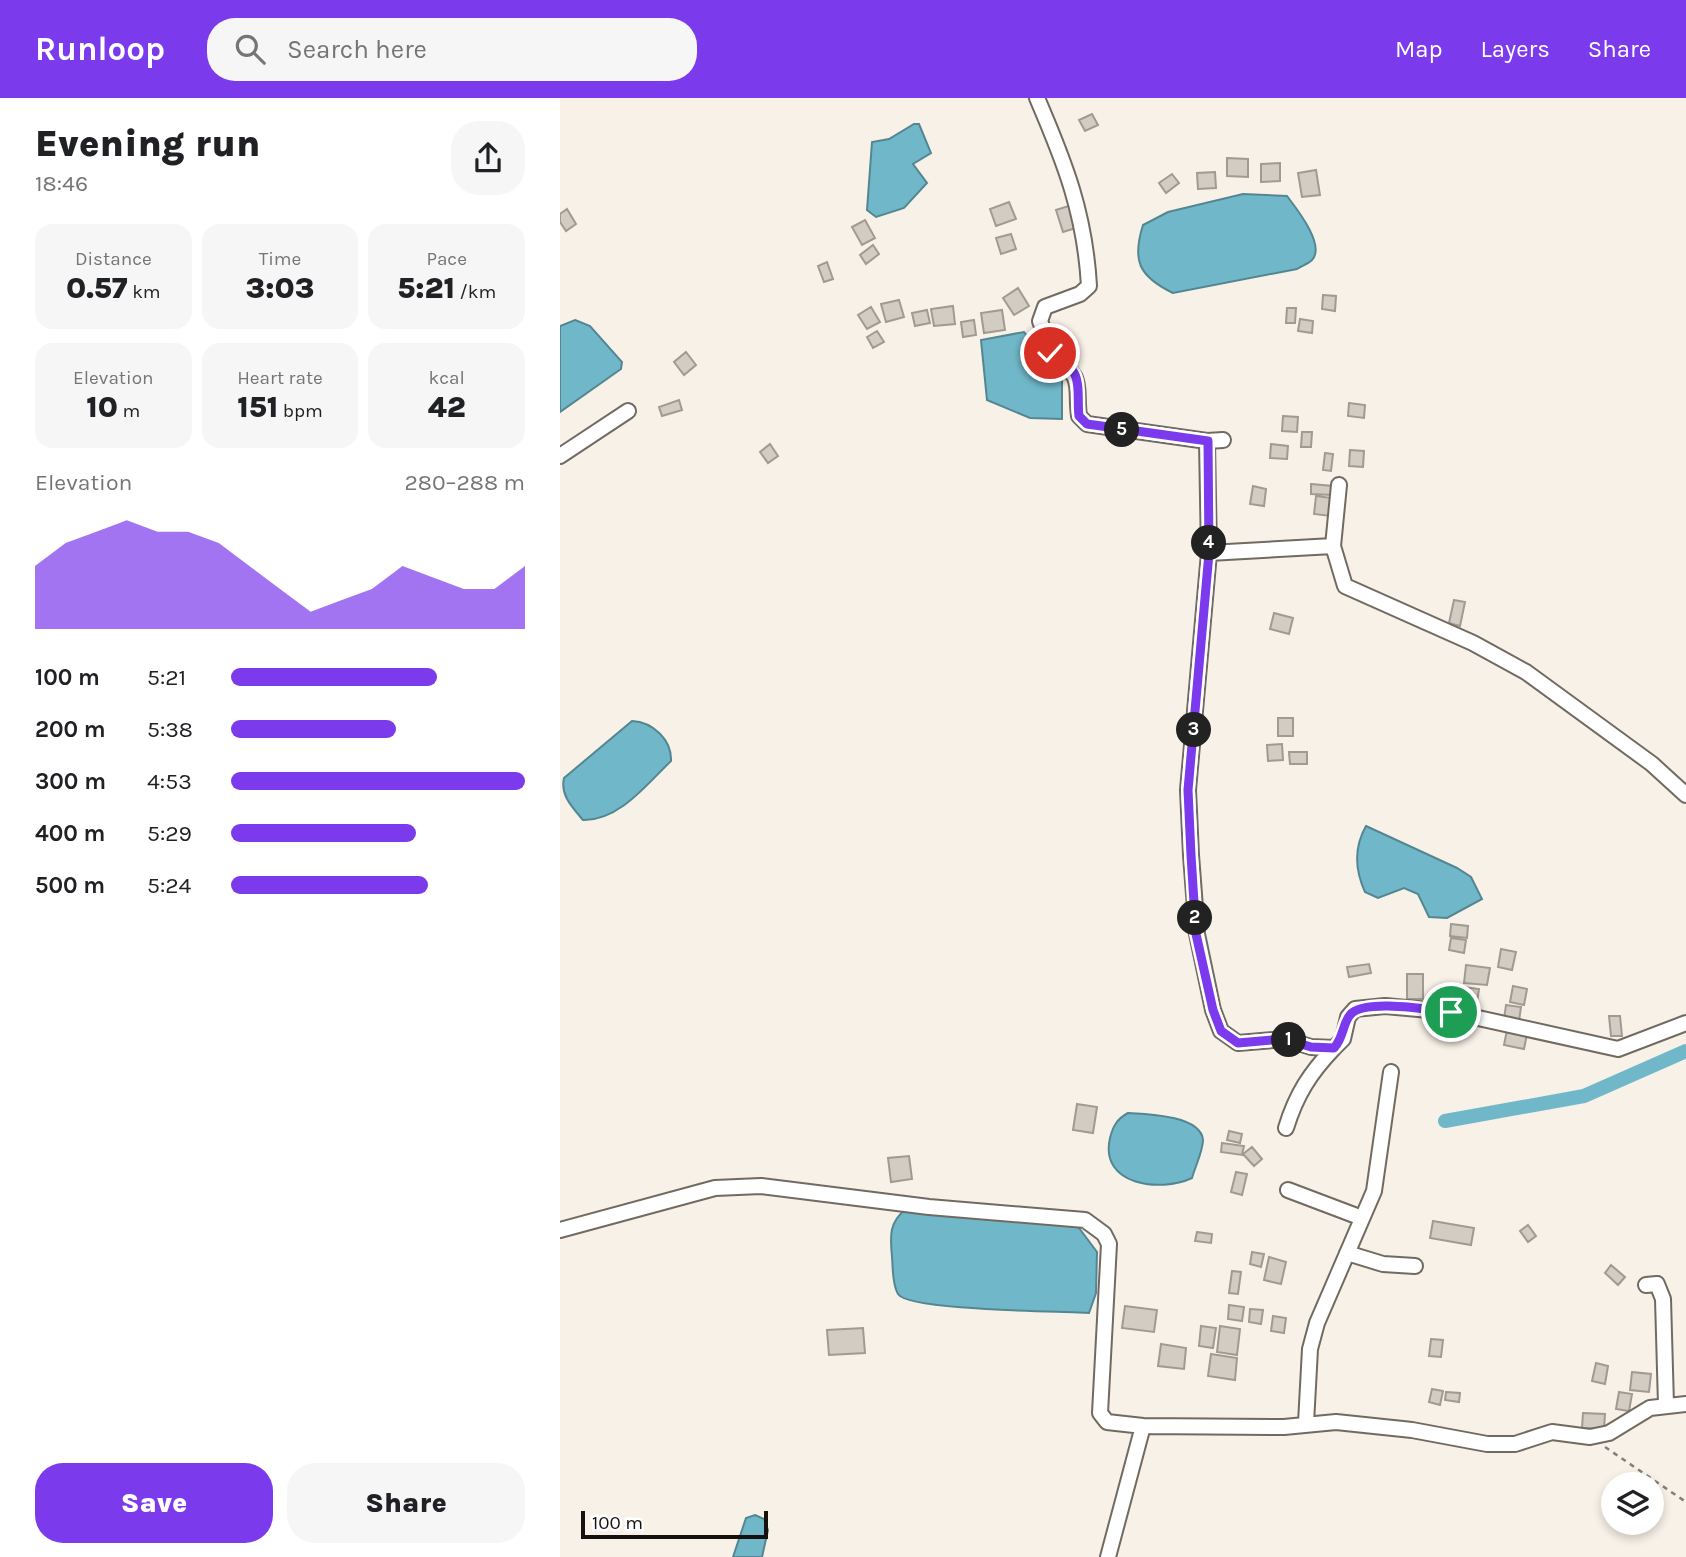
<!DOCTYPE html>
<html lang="en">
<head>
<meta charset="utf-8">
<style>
	body { margin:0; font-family:Karla,sans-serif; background:#f6f6f6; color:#202124; height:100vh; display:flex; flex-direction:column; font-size:26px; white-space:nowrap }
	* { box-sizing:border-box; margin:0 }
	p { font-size:23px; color:#757577 }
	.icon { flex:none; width:38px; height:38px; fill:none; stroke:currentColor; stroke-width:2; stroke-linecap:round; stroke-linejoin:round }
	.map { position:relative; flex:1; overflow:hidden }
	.details { display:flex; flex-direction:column; background:#fff; width:560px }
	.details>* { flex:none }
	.buttons { position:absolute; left:1041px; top:1374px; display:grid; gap:14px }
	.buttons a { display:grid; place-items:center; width:63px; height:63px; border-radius:50%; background:#fff; box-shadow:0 4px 10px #0003; font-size:35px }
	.scale { position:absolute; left:21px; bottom:18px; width:187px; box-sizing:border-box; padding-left:7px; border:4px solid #14110e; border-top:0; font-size:19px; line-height:24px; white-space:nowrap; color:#14110e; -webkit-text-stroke:5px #fff; paint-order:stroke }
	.pin { position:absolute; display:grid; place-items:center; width:60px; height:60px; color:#fff; margin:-30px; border:4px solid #fff; border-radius:50%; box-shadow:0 2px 7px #0007 }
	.km { position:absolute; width:35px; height:35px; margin:-18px; border-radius:50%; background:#222; color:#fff; font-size:19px; line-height:35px; text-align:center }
	.round { display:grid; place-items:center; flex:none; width:74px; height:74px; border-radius:28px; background:#f6f6f6 }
	.overview { display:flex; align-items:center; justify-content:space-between; height:119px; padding:0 35px }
	h1 { font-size:38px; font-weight:800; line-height:52px }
	.metrics { display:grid; grid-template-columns:repeat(3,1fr); gap:10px; height:119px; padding:7px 35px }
	.metrics div { display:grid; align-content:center; border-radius:18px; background:#f6f6f6; text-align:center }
	.metrics b { font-size:30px; font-weight:800 }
	.metrics small { font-size:19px; font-weight:400 }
	.metrics p { font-size:19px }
	.chart { height:196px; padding:14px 35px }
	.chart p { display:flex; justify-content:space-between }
	.chart svg { width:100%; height:126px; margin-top:7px; fill:#7c3aed; opacity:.7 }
	.button { display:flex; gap:14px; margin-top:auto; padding:14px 35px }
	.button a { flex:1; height:80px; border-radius:28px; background:#7c3aed; color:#fff; font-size:28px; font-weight:800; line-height:80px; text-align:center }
	.button a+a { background:#f6f6f6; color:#202124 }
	ul { padding:0 35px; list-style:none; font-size:23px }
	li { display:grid; grid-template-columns:112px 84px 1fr; align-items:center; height:52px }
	li i { height:18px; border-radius:9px; background:#7c3aed }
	header { display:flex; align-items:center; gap:42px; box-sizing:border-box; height:98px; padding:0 35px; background:#7c3aed; color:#fff }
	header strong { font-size:33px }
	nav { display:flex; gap:38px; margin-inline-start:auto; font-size:24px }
	.search { width:490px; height:63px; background:#f6f6f6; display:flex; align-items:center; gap:18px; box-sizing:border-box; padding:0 24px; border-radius:28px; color:#757577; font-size:26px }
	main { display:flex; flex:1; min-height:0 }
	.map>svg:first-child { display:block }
	.water { fill:#70b8c9; stroke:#548691; stroke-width:2 }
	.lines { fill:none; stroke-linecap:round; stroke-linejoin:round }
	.canal { stroke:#70b8c9; stroke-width:14 }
	.building { fill:#d3ccc3; stroke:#a19a91; stroke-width:2 }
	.street-casing { stroke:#706a62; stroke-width:18 }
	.path { stroke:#827e78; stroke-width:2.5; stroke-dasharray:5 5; stroke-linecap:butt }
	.street { stroke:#fff; stroke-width:14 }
	.route-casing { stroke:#fff; stroke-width:14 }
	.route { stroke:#7c3aed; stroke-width:9 }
</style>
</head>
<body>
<header>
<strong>Runloop</strong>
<div class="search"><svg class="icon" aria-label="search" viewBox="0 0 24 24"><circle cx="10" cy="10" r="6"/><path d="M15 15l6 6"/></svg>Search here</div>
<nav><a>Map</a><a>Layers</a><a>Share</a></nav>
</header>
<main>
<section class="details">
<div class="overview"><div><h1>Evening run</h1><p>18:46</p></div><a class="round"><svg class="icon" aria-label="share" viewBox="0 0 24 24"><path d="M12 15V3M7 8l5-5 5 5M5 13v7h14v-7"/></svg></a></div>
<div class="metrics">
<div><p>Distance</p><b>0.57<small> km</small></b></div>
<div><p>Time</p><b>3:03</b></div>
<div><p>Pace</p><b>5:21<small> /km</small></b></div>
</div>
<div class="metrics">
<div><p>Elevation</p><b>10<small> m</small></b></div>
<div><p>Heart rate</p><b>151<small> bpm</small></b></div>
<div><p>kcal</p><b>42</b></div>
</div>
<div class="chart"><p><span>Elevation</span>280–288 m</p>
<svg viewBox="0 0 160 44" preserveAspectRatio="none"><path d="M0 44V22L10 14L20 10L30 6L40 10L50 10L60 14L70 22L80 30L90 38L100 34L110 30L120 22L130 26L140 30L150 30L160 22V44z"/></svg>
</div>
<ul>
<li><b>100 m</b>5:21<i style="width:70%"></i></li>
<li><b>200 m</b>5:38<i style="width:56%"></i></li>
<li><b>300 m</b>4:53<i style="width:100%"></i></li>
<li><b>400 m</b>5:29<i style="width:63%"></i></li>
<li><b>500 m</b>5:24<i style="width:67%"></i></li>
</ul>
<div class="button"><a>Save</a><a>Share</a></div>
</section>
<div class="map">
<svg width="1126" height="1459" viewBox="0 0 1126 1459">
	<rect width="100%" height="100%" fill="#f8f1e8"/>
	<path class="water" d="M354 26H359L371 55 353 66 367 85 344 110 316 119 307 112 312 44 329 41Z
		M683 96 727 98C736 110 766 147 752 162 748 166 741 168 737 171L613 195C578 178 572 162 583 127L608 114Z
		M15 222 30 228 62 264 61 271 0 314V228Z
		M464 234 471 243 481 274 496 273 502 278V321L470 320 427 302 421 242Z
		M72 623C93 624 112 642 111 663 87 686 59 723 23 722 12 709 0 697 4 680Z
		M806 728 897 770 911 779 922 801 887 820 869 819 858 796 844 790 818 800 805 794C795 772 794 749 806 728Z
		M568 1015C585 1016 641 1017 643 1042 643 1053 635 1069 632 1080 600 1095 539 1087 550 1040 553 1028 557 1021 568 1015Z
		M346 1111 516 1126 537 1154 536 1195 529 1215C502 1213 349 1213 338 1196 332 1186 333 1169 332 1159 330 1138 329 1124 346 1111Z
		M195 1417 204 1421 208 1432 202 1459H173L186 1420Z"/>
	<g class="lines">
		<path class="canal" d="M885 1023 1024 998 1126 953"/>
	</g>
	<path class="building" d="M532 16 538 27 525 33 519 22Z
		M667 60 688 61V79L667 78Z
		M720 65V83L701 84V66Z
		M756 72 760 97 742 99 738 75Z
		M655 74 656 90 638 91 637 75Z
		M612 76 619 85 606 95 599 85Z
		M449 104 456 121 436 128 430 111Z
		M512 107 519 129 503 134 496 112Z
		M7 111 16 126 6 133 0 124V116Z
		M305 122 315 140 302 147 292 129Z
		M451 136 456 151 441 156 436 140Z
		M313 147 319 156 306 166 300 157Z
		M267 164 273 181 264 184 258 168Z
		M458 190 469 208 454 217 443 200Z
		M763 197 776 198 775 213 762 211Z
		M339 202 344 219 326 224 321 206Z
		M393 208 395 226 374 228 371 211Z
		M311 209 320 224 307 231 298 217Z
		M727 210H736L735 225H726Z
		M367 212 370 225 355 228 352 215Z
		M442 212 445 232 424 235 421 215Z
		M740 221 753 223 752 235 738 233Z
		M414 222 416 237 403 239 401 224Z
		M317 233 324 244 313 250 307 239Z
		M126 254 136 267 124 277 114 264Z
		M119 302 122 312 102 318 99 309Z
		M789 305 805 307 804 320 788 318Z
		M723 318 738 319 737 334 722 333Z
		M742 334H752L751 349H741Z
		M210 346 218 358 208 365 200 354Z
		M711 346 728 348 727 361 710 360Z
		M790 352 804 353 803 369 789 368Z
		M765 355 773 356 771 373 763 372Z
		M751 386 773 388 772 397 751 396Z
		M693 388 706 391 704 408 690 406Z
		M756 398 772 400 770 418 754 416Z
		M894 502 905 504 900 528 889 525Z
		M714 515 733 520 729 536 710 531Z
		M718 620H733V638H718Z
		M722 646 723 662 708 663 707 647Z
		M729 654H747V666H730Z
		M891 826 908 828 907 840 890 838Z
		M891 840 906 842 904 855 889 852Z
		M941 851 956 854 952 872 938 869Z
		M809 866 811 875 789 879 787 869Z
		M906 867 930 870 927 887 904 885Z
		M847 876H863V901H847Z
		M953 888 967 891 964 907 950 904Z
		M904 889 919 891 916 911 901 908Z
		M946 907 961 909 959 923 944 921Z
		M1049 918H1060L1062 938H1051Z
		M947 932 967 936 964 951 944 947Z
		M517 1006 537 1009 533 1035 513 1032Z
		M669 1033 682 1036 680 1045 667 1042Z
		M662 1045 684 1048 682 1057 661 1054Z
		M692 1049 702 1061 694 1068 683 1056Z
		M349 1058 352 1081 331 1084 328 1060Z
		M676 1074 687 1076 682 1097 671 1094Z
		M873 1123 914 1130 911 1147 870 1140Z
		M968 1127 976 1138 968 1144 960 1133Z
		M637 1134 652 1136 651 1145 635 1143Z
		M692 1154 704 1156 701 1169 690 1166Z
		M709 1159 726 1164 721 1186 704 1182Z
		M1051 1167 1065 1179 1058 1187 1045 1175Z
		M672 1173 681 1174 678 1196 669 1195Z
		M669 1207 684 1209 682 1223 668 1221Z
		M565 1208 597 1212 594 1234 562 1230Z
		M690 1211 703 1212 701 1226 689 1224Z
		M713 1218 726 1220 724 1235 711 1233Z
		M641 1228 656 1230 653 1250 639 1248Z
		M660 1228 680 1231 677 1257 657 1254Z
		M303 1230 305 1255 269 1257 267 1232Z
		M871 1241 883 1242 881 1259 869 1258Z
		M601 1246 626 1250 624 1271 598 1268Z
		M651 1256 677 1260 675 1282 648 1278Z
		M1036 1265 1048 1268 1045 1286 1032 1283Z
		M1072 1274 1091 1276 1089 1294 1070 1292Z
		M872 1291 883 1293 880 1307 869 1304Z
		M886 1294 900 1295 899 1304 885 1302Z
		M1059 1294 1072 1296 1069 1313 1056 1311Z
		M1023 1315 1045 1316 1044 1331 1022 1330Z"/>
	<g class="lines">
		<defs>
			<path id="street" d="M477 0C505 65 525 116 529 188L520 196 485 209 480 223 495 263C525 277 515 290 519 318L527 326 647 343
				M663 342 647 343 649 455 773 448
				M0 358 68 313
				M779 387 773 448 785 488 913 545 966 574 1092 666 1126 697
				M649 455 628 692 631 757 637 836 653 912 661 933 678 945 725 941 751 949 774 950 783 941 788 919 795 911 825 908 891 914 1058 951 1126 925
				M726 1030C736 997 750 975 774 950
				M728 1092 802 1120
				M0 1132 155 1090 201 1088 369 1109 525 1122 544 1136 549 1146 540 1315 547 1324 583 1328
				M787 1155 823 1166 855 1168
				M1086 1187 1097 1186 1103 1201 1106 1307
				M746 1325 750 1251 757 1225 814 1093 831 974
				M548 1459 583 1328 724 1329 776 1324 852 1332 927 1346H955L992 1334 1030 1339 1049 1335 1090 1310 1126 1306"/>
		</defs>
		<use href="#street" class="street-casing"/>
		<path class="path" d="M1045 1349 1126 1404"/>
		<use href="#street" class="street"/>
	</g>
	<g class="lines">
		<defs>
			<path id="route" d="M490 255C496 265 505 264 512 272 521 282 517 305 519 318L527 326 648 343 649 455 628 692 631 757 636 836 653 912 661 933 678 945 725 941 751 949 774 950C784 939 782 927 790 917 803 900 871 912 891 914"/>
		</defs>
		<use href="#route" class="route-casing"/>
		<use href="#route" class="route"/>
	</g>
</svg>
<div class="buttons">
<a><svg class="icon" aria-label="layers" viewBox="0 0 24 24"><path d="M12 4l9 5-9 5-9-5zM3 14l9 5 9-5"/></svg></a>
</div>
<div class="scale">100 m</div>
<div class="pin" style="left:891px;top:914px;background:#1e9e55"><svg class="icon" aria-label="arrive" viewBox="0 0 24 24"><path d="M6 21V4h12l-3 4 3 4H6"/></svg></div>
<div class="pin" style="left:490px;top:255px;background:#d93025"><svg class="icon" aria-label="check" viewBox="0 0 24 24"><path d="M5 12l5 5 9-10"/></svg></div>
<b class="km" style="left:729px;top:942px">1</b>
<b class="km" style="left:635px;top:820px">2</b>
<b class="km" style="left:634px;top:632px">3</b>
<b class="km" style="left:649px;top:445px">4</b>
<b class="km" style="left:562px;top:332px">5</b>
</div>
</main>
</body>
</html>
